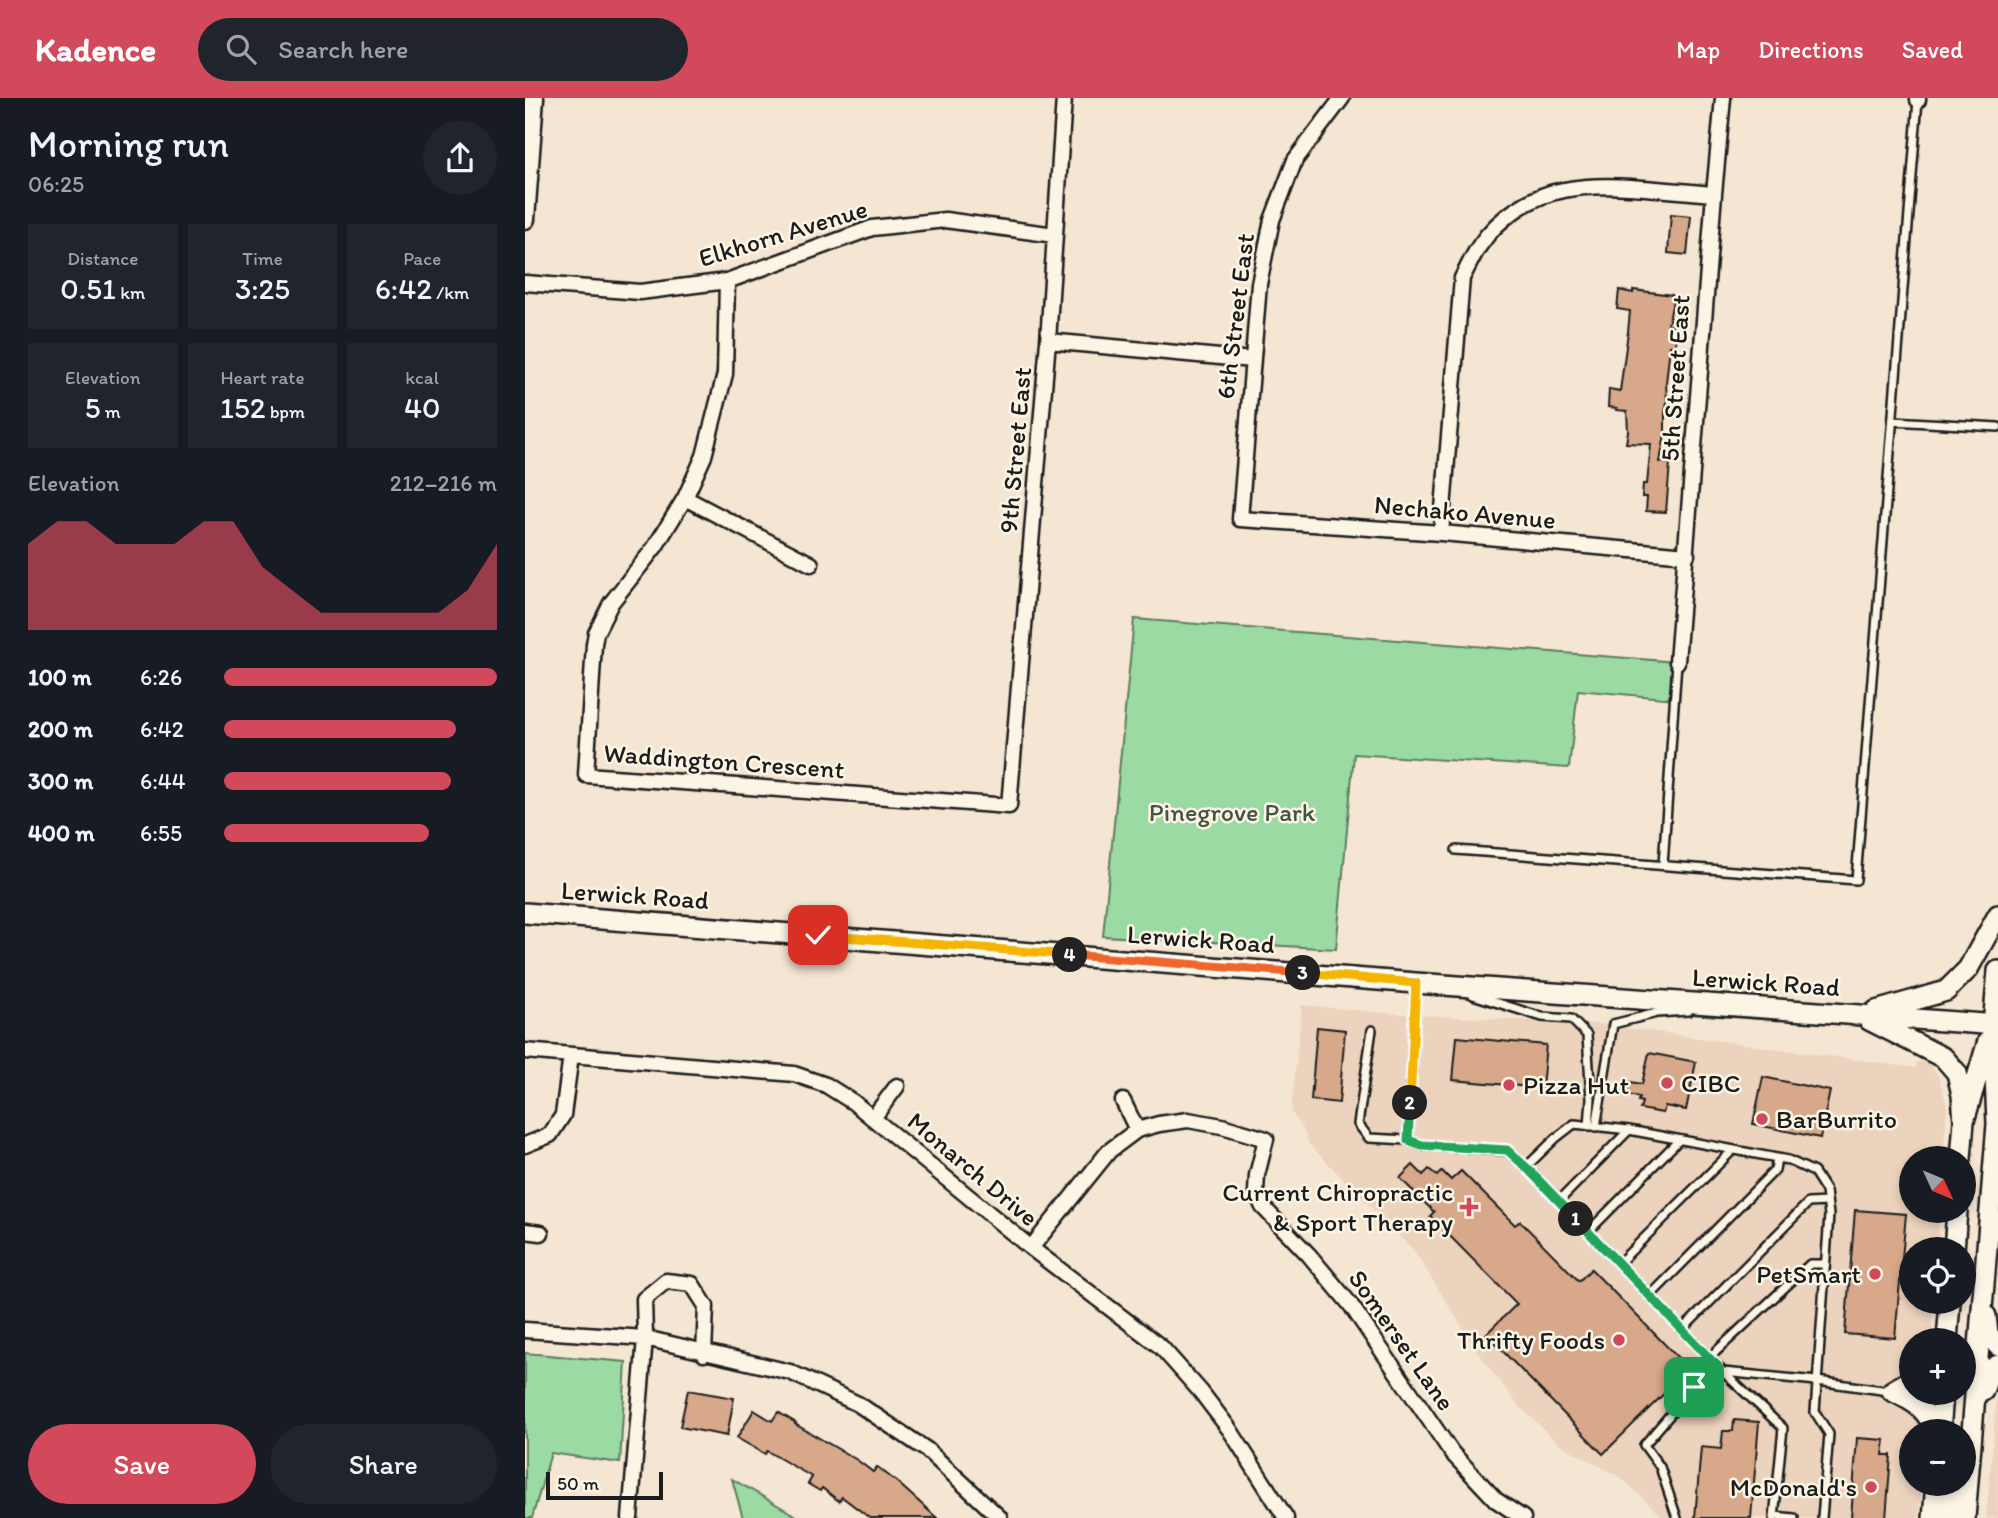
<!DOCTYPE html>
<html lang="en">
<head>
<meta charset="utf-8">
<style>
	body { margin:0; font-family:Itim,sans-serif; background:#20242c; color:#f1f3f6; height:100vh; display:flex; flex-direction:column; font-size:26px; white-space:nowrap }
	* { box-sizing:border-box; margin:0 }
	p { font-size:23px; color:#9ea1a6 }
	.icon { flex:none; width:38px; height:38px; fill:none; stroke:currentColor; stroke-width:2; stroke-linecap:round; stroke-linejoin:round }
	.map { position:relative; flex:1; overflow:hidden }
	.panel { display:flex; flex-direction:column; background:#171b24; width:525px }
	.panel>* { flex:none }
	.needle { width:46px; rotate:134deg }
	.buttons { position:absolute; left:1374px; top:1048px; display:grid; gap:14px }
	.buttons a { display:grid; place-items:center; width:77px; height:77px; border-radius:50%; background:#171b24; box-shadow:0 4px 10px #0003; font-size:35px }
	.scale { position:absolute; left:21px; bottom:18px; width:117px; box-sizing:border-box; padding-left:7px; border:4px solid #1c1c1c; border-top:0; font-size:19px; line-height:24px; white-space:nowrap; color:#1c1c1c; -webkit-text-stroke:5px #fcf5e5; paint-order:stroke }
	.pin { position:absolute; display:grid; place-items:center; width:60px; height:60px; color:#fff; margin:-30px; border-radius:14px; box-shadow:0 4px 10px #0006 }
	.km { position:absolute; width:35px; height:35px; margin:-18px; border-radius:50%; background:#222; color:#fff; font-size:19px; line-height:35px; text-align:center }
	.round { display:grid; place-items:center; flex:none; width:74px; height:74px; border-radius:37px; background:#20242c }
	.summary { display:flex; align-items:center; justify-content:space-between; height:119px; padding:0 28px }
	h1 { font-size:38px; font-weight:600; line-height:52px }
	.stats { display:grid; grid-template-columns:repeat(3,1fr); gap:10px; height:119px; padding:7px 28px }
	.stats div { display:grid; align-content:center; border-radius:0px; background:#20242c; text-align:center }
	.stats b { font-size:30px; font-weight:600 }
	.stats small { font-size:19px; font-weight:400 }
	.stats p { font-size:19px }
	.chart { height:196px; padding:14px 28px }
	.chart p { display:flex; justify-content:space-between }
	.chart svg { width:100%; height:126px; margin-top:7px; fill:#d1495b; opacity:.7 }
	.cta { display:flex; gap:14px; margin-top:auto; padding:14px 28px }
	.cta a { flex:1; height:80px; border-radius:42px; background:#d1495b; color:#fff; font-size:28px; font-weight:600; line-height:80px; text-align:center }
	.cta a+a { background:#20242c; color:#f1f3f6 }
	ul { padding:0 28px; list-style:none; font-size:23px }
	li { display:grid; grid-template-columns:112px 84px 1fr; align-items:center; height:52px }
	li i { height:18px; border-radius:9px; background:#d1495b }
	header { display:flex; align-items:center; gap:42px; box-sizing:border-box; height:98px; padding:0 35px; background:#d1495b; color:#fff }
	header strong { font-size:33px }
	nav { display:flex; gap:38px; margin-inline-start:auto; font-size:24px }
	.search { width:490px; height:63px; background:#20242c; display:flex; align-items:center; gap:18px; box-sizing:border-box; padding:0 24px; border-radius:38px; color:#9ea1a6; font-size:26px }
	main { display:flex; flex:1; min-height:0 }
	.map>svg:first-child { display:block }
	.built { fill:#ecd3bd }
	.green { fill:#9bdaa3; stroke:#5c7b60; stroke-width:2 }
	.building { fill:#d8a88a; stroke:#1c1c1c; stroke-width:2 }
	.lines { fill:none; stroke-linecap:round; stroke-linejoin:round }
	.service-casing { stroke:#1c1c1c; stroke-width:12 }
	.minor-casing { stroke:#1c1c1c; stroke-width:19 }
	.tertiary-casing { stroke:#1c1c1c; stroke-width:23 }
	.secondary-casing { stroke:#1c1c1c; stroke-width:24 }
	.service { stroke:#fcf5e5; stroke-width:7 }
	.minor { stroke:#fcf5e5; stroke-width:14 }
	.tertiary { stroke:#fcf5e5; stroke-width:18 }
	.secondary { stroke:#fcf5e5; stroke-width:19 }
	.split-1-casing { stroke:#fff; stroke-width:14 }
	.split-2-casing { stroke:#fff; stroke-width:14 }
	.split-3-casing { stroke:#fff; stroke-width:14 }
	.split-4-casing { stroke:#fff; stroke-width:14 }
	.split-5-casing { stroke:#fff; stroke-width:14 }
	.split-1 { stroke:#22a559; stroke-width:9 }
	.split-2 { stroke:#22a559; stroke-width:9 }
	.split-3 { stroke:#f5b400; stroke-width:9 }
	.split-4 { stroke:#f0652b; stroke-width:9 }
	.split-5 { stroke:#f5b400; stroke-width:9 }
	.poi-dot { fill:#d1495b; stroke:#fcf5e5; stroke-width:2.5 }
	.labels { text-anchor:middle; dominant-baseline:central; stroke-width:5; stroke-linejoin:round; paint-order:stroke }
	.street-label { font-size:26px; fill:#1c1c1c; stroke:#fcf5e5 }
	.park-label { font-size:26px; fill:#425544; stroke:#fcf5e5 }
	.poi-label { font-size:26px; fill:#1c1c1c; stroke:#fcf5e5; text-anchor:end }
</style>
</head>
<body>
<header>
<strong>Kadence</strong>
<div class="search"><svg class="icon" aria-label="search" viewBox="0 0 24 24"><circle cx="10" cy="10" r="6"/><path d="M15 15l6 6"/></svg>Search here</div>
<nav><a>Map</a><a>Directions</a><a>Saved</a></nav>
</header>
<main>
<section class="panel">
<div class="summary"><div><h1>Morning run</h1><p>06:25</p></div><a class="round"><svg class="icon" aria-label="share" viewBox="0 0 24 24"><path d="M12 15V3M7 8l5-5 5 5M5 13v7h14v-7"/></svg></a></div>
<div class="stats">
<div><p>Distance</p><b>0.51<small> km</small></b></div>
<div><p>Time</p><b>3:25</b></div>
<div><p>Pace</p><b>6:42<small> /km</small></b></div>
</div>
<div class="stats">
<div><p>Elevation</p><b>5<small> m</small></b></div>
<div><p>Heart rate</p><b>152<small> bpm</small></b></div>
<div><p>kcal</p><b>40</b></div>
</div>
<div class="chart"><p><span>Elevation</span>212–216 m</p>
<svg viewBox="0 0 160 44" preserveAspectRatio="none"><path d="M0 44V14L10 6L20 6L30 14L40 14L50 14L60 6L70 6L80 22L90 30L100 38L110 38L120 38L130 38L140 38L150 30L160 14V44z"/></svg>
</div>
<ul>
<li><b>100 m</b>6:26<i style="width:100%"></i></li>
<li><b>200 m</b>6:42<i style="width:85%"></i></li>
<li><b>300 m</b>6:44<i style="width:83%"></i></li>
<li><b>400 m</b>6:55<i style="width:75%"></i></li>
</ul>
<div class="cta"><a>Save</a><a>Share</a></div>
</section>
<div class="map">
<svg width="1473" height="1420" viewBox="0 0 1473 1420">
	<rect width="100%" height="100%" fill="#f5e6d3"/>
	<filter id="ink" filterUnits="userSpaceOnUse"><feTurbulence type="fractalNoise" baseFrequency=".0143" numOctaves="2"/><feDisplacementMap in="SourceGraphic" scale="14" xChannelSelector="R" yChannelSelector="G"/><feConvolveMatrix kernelMatrix="1 2 1 2 8 2 1 2 1" color-interpolation-filters="sRGB"/></filter>
	<g filter="url(#ink)">
		<path class="built" d="M777 907 871 916 1074 926 1391 970V965L1402 962 1414 980 1422 1009 1418 1060H1386V1113H1415L1412 1151 1386 1152V1204H1409L1406 1242H1386V1295H1403L1400 1333 1386 1334V1386H1397L1394 1420H1139L1095 1379 1034 1346 993 1307 954 1256 890 1154 784 1046 777 1029 766 1014Z
			M1473 1285V1420H1461Z"/>
		<path class="green" d="M609 521 1152 564 1149 601 1053 592 1044 670 829 656 811 851 578 838Z
			M0 1255 101 1264 95 1365 26 1355 7 1420H0Z
			M207 1381 275 1420H218Z"/>
		<path class="building" d="M1146 116 1166 118 1162 157 1143 155Z
			M1094 192 1108 195V192L1147 197 1148 203 1143 227 1152 228 1150 249 1145 248 1141 285 1142 304 1140 315V336L1135 364 1145 365 1141 414 1121 413 1122 399H1117L1118 386H1122L1126 346 1101 345 1103 333 1102 313 1091 312 1092 310 1083 309 1084 291 1095 293 1103 234 1105 213 1092 211Z
			M792 929 820 932 814 1005 786 1002Z
			M932 939 1021 947 1017 990 928 982Z
			M1124 955 1171 964 1161 1012 1140 1008 1138 1015 1115 1011 1117 1004 1113 1003 1114 999 1098 996 1100 983 1117 986Z
			M1238 979 1305 993 1295 1040 1228 1026Z
			M888 1067 898 1077 904 1071 912 1078 917 1073 926 1082 936 1073 990 1127 995 1123 1054 1183 1066 1171 1164 1271 1078 1356 961 1236 992 1206 905 1118 909 1114 875 1080Z
			M1330 1112 1381 1116 1370 1240 1320 1236Z
			M163 1292 209 1300 202 1338 155 1329Z
			M229 1312 247 1323 253 1314 271 1325 270 1326 332 1362 348 1374 352 1369 372 1384 412 1420H345L317 1399 314 1403 297 1390 295 1393 283 1386 287 1379 242 1353 240 1356 212 1340Z
			M1209 1322 1234 1324 1226 1420H1170L1176 1349 1196 1351 1198 1333H1208Z
			M1332 1340 1360 1342 1358 1357H1366L1361 1420H1326Z"/>
		<g class="lines">
			<defs>
				<path id="service" d="M1368 323 1473 329
					M931 752 1331 782 1393 2
					M1138 767 1152 564
					M891 885 883 1042 897 1047 982 1053 1001 1069 1198 1274 1292 1283 1364 1293
					M948 897 1017 919 1046 921 1062 937 1066 1001 1064 1028
					M847 932 833 1026 844 1040 883 1042
					M1071 1029 1088 926 1132 915 1163 913
					M1001 1069 1031 1040 1049 1026 1104 1032 1263 1062 1289 1074 1301 1093 1304 1117 1290 1314 1304 1336 1297 1420
					M1034 1103 1104 1032
					M1063 1134 1154 1042
					M1094 1165 1208 1052
					M1125 1198 1250 1072 1252 1060
					M1157 1232 1283 1105 1302 1104
					M1184 1260 1285 1166H1300
					M1199 1275 1258 1330 1249 1420
					M1250 1418 1269 1420
					M1152 1420 1135 1369 1119 1347 1169 1289 1191 1267"/>
				<path id="minor" d="M817 0 770 62 747 122 734 186 715 421 916 435 1162 457
					M1393 2V0
					M202 183 200 276 179 358 160 400 130 449 86 505 71 535 69 546 61 677 484 708 523 243 539 0
					M0 185 115 194 202 183 347 130 420 122 530 137
					M523 243 727 262
					M160 400 286 466
					M916 435 937 180C943 169 948 157 955 147 973 120 1007 97 1039 92 1084 83 1142 93 1189 96
					M1152 564 1189 96 1198 0
					M0 953 269 976 301 987 328 1004 506 1150 636 1249 676 1294 705 1332 761 1420
					M598 1003 612 1032
					M348 1020 372 988
					M0 1047 25 1037 38 1017 46 957
					M0 1133 16 1135
					M506 1150 584 1053 612 1032 634 1026 663 1022 697 1028 741 1041 732 1077 731 1094 738 1109 784 1157 825 1206 927 1355 971 1402 998 1420
					M0 1232 120 1240 265 1274 333 1306 402 1352 475 1420
					M105 1420 120 1240 119 1201 141 1183 167 1186 181 1208 179 1256"/>
				<path id="tertiary" d="M0 121 9 0"/>
				<path id="secondary" d="M0 815 891 885 1473 927
					M1351 913 1421 893 1443 871 1473 817
					M1344 922 1419 960 1432 975 1437 997 1439 1023
					M1436 1060 1439 1023 1463 943
					M1429 1152 1432 1113
					M1461 1218 1463 1236 1473 1248
					M1422 1242 1425 1204
					M1367 1293C1389 1303 1402 1311 1411 1334
					M1367 1293 1386 1282
					M1458 1293 1466 1271 1473 1267
					M1415 1334 1418 1295
					M1408 1420 1411 1386
					M1423 1420 1425 1386
					M1440 1420 1472 1026 1468 927 1473 873"/>
			</defs>
			<use href="#service" class="service-casing"/>
			<use href="#minor" class="minor-casing"/>
			<use href="#tertiary" class="tertiary-casing"/>
			<use href="#secondary" class="secondary-casing"/>
			<use href="#service" class="service"/>
			<use href="#minor" class="minor"/>
			<use href="#tertiary" class="tertiary"/>
			<use href="#secondary" class="secondary"/>
		</g>
	</g>
	<g class="lines" filter="url(#ink)">
		<defs>
			<path id="split-1" d="M1051 1121 1191 1267 1169 1289"/>
			<path id="split-2" d="M885 1005 883 1042 897 1047 982 1052 1001 1069 1051 1121"/>
			<path id="split-3" d="M778 875 891 885 885 1005"/>
			<path id="split-4" d="M545 857 778 875"/>
			<path id="split-5" d="M293 837 545 857"/>
		</defs>
		<use href="#split-1" class="split-1-casing"/>
		<use href="#split-2" class="split-2-casing"/>
		<use href="#split-3" class="split-3-casing"/>
		<use href="#split-4" class="split-4-casing"/>
		<use href="#split-5" class="split-5-casing"/>
		<use href="#split-1" class="split-1"/>
		<use href="#split-2" class="split-2"/>
		<use href="#split-3" class="split-3"/>
		<use href="#split-4" class="split-4"/>
		<use href="#split-5" class="split-5"/>
	</g>
	<g class="poi-dot">
		<circle cx="1142" cy="985" r="7"/>
		<circle cx="984" cy="987" r="7"/>
		<circle cx="1237" cy="1021" r="7"/>
		<path d="M940.5 1098.5h7v7h7v7h-7v7h-7v-7h-7v-7h7z"/>
		<circle cx="1350" cy="1176" r="7"/>
		<circle cx="1094" cy="1242" r="7"/>
		<circle cx="1346" cy="1389" r="7"/>
	</g>
	<g class="labels">
		<g class="street-label">
			<text transform="translate(258 135) rotate(-17)">Elkhorn Avenue</text>
			<text transform="translate(710 218) rotate(-83)">6th Street East</text>
			<text transform="translate(1150 280) rotate(-86)">5th Street East</text>
			<text transform="translate(490 352) rotate(-85)">9th Street East</text>
			<text transform="translate(940 414) rotate(5)">Nechako Avenue</text>
			<text transform="translate(199 663) rotate(4)">Waddington Crescent</text>
			<text transform="translate(110 797) rotate(4)">Lerwick Road</text>
			<text transform="translate(676 841) rotate(4)">Lerwick Road</text>
			<text transform="translate(1241 884) rotate(4)">Lerwick Road</text>
			<text transform="translate(448 1071) rotate(40)">Monarch Drive</text>
			<text transform="translate(877 1242) rotate(55)">Somerset Lane</text>
		</g>
		<g class="park-label">
			<text x="707" y="714">Pinegrove Park</text>
		</g>
		<g class="poi-label">
			<text x="1156" y="985" text-anchor="start">CIBC</text>
			<text x="998" y="987" text-anchor="start">Pizza Hut</text>
			<text x="1251" y="1021" text-anchor="start">BarBurrito</text>
			<text x="928" y="1094">Current Chiropractic<tspan x="928" dy="30">&amp; Sport Therapy</tspan></text>
			<text x="1336" y="1176">PetSmart</text>
			<text x="1080" y="1242">Thrifty Foods</text>
			<text x="1332" y="1389">McDonald's</text>
		</g>
	</g>
</svg>
<div class="buttons">
<a><svg class="needle" viewBox="-14 -14 28 28"><path d="M0-13l5 13h-10z" fill="#e53935"/><path d="M0 13l5-13h-10z" fill="#9ea1a6"/></svg></a>
<a><svg class="icon" aria-label="locate" viewBox="0 0 24 24"><circle cx="12" cy="12" r="6"/><path d="M12 2v4M12 18v4M2 12h4M18 12h4"/></svg></a>
<a>+</a>
<a>−</a>
</div>
<div class="scale">50 m</div>
<div class="pin" style="left:1169px;top:1289px;background:#1e9e55"><svg class="icon" aria-label="arrive" viewBox="0 0 24 24"><path d="M6 21V4h12l-3 4 3 4H6"/></svg></div>
<div class="pin" style="left:293px;top:837px;background:#d93025"><svg class="icon" aria-label="check" viewBox="0 0 24 24"><path d="M5 12l5 5 9-10"/></svg></div>
<b class="km" style="left:1051px;top:1121px">1</b>
<b class="km" style="left:885px;top:1005px">2</b>
<b class="km" style="left:778px;top:875px">3</b>
<b class="km" style="left:545px;top:857px">4</b>
</div>
</main>
</body>
</html>
